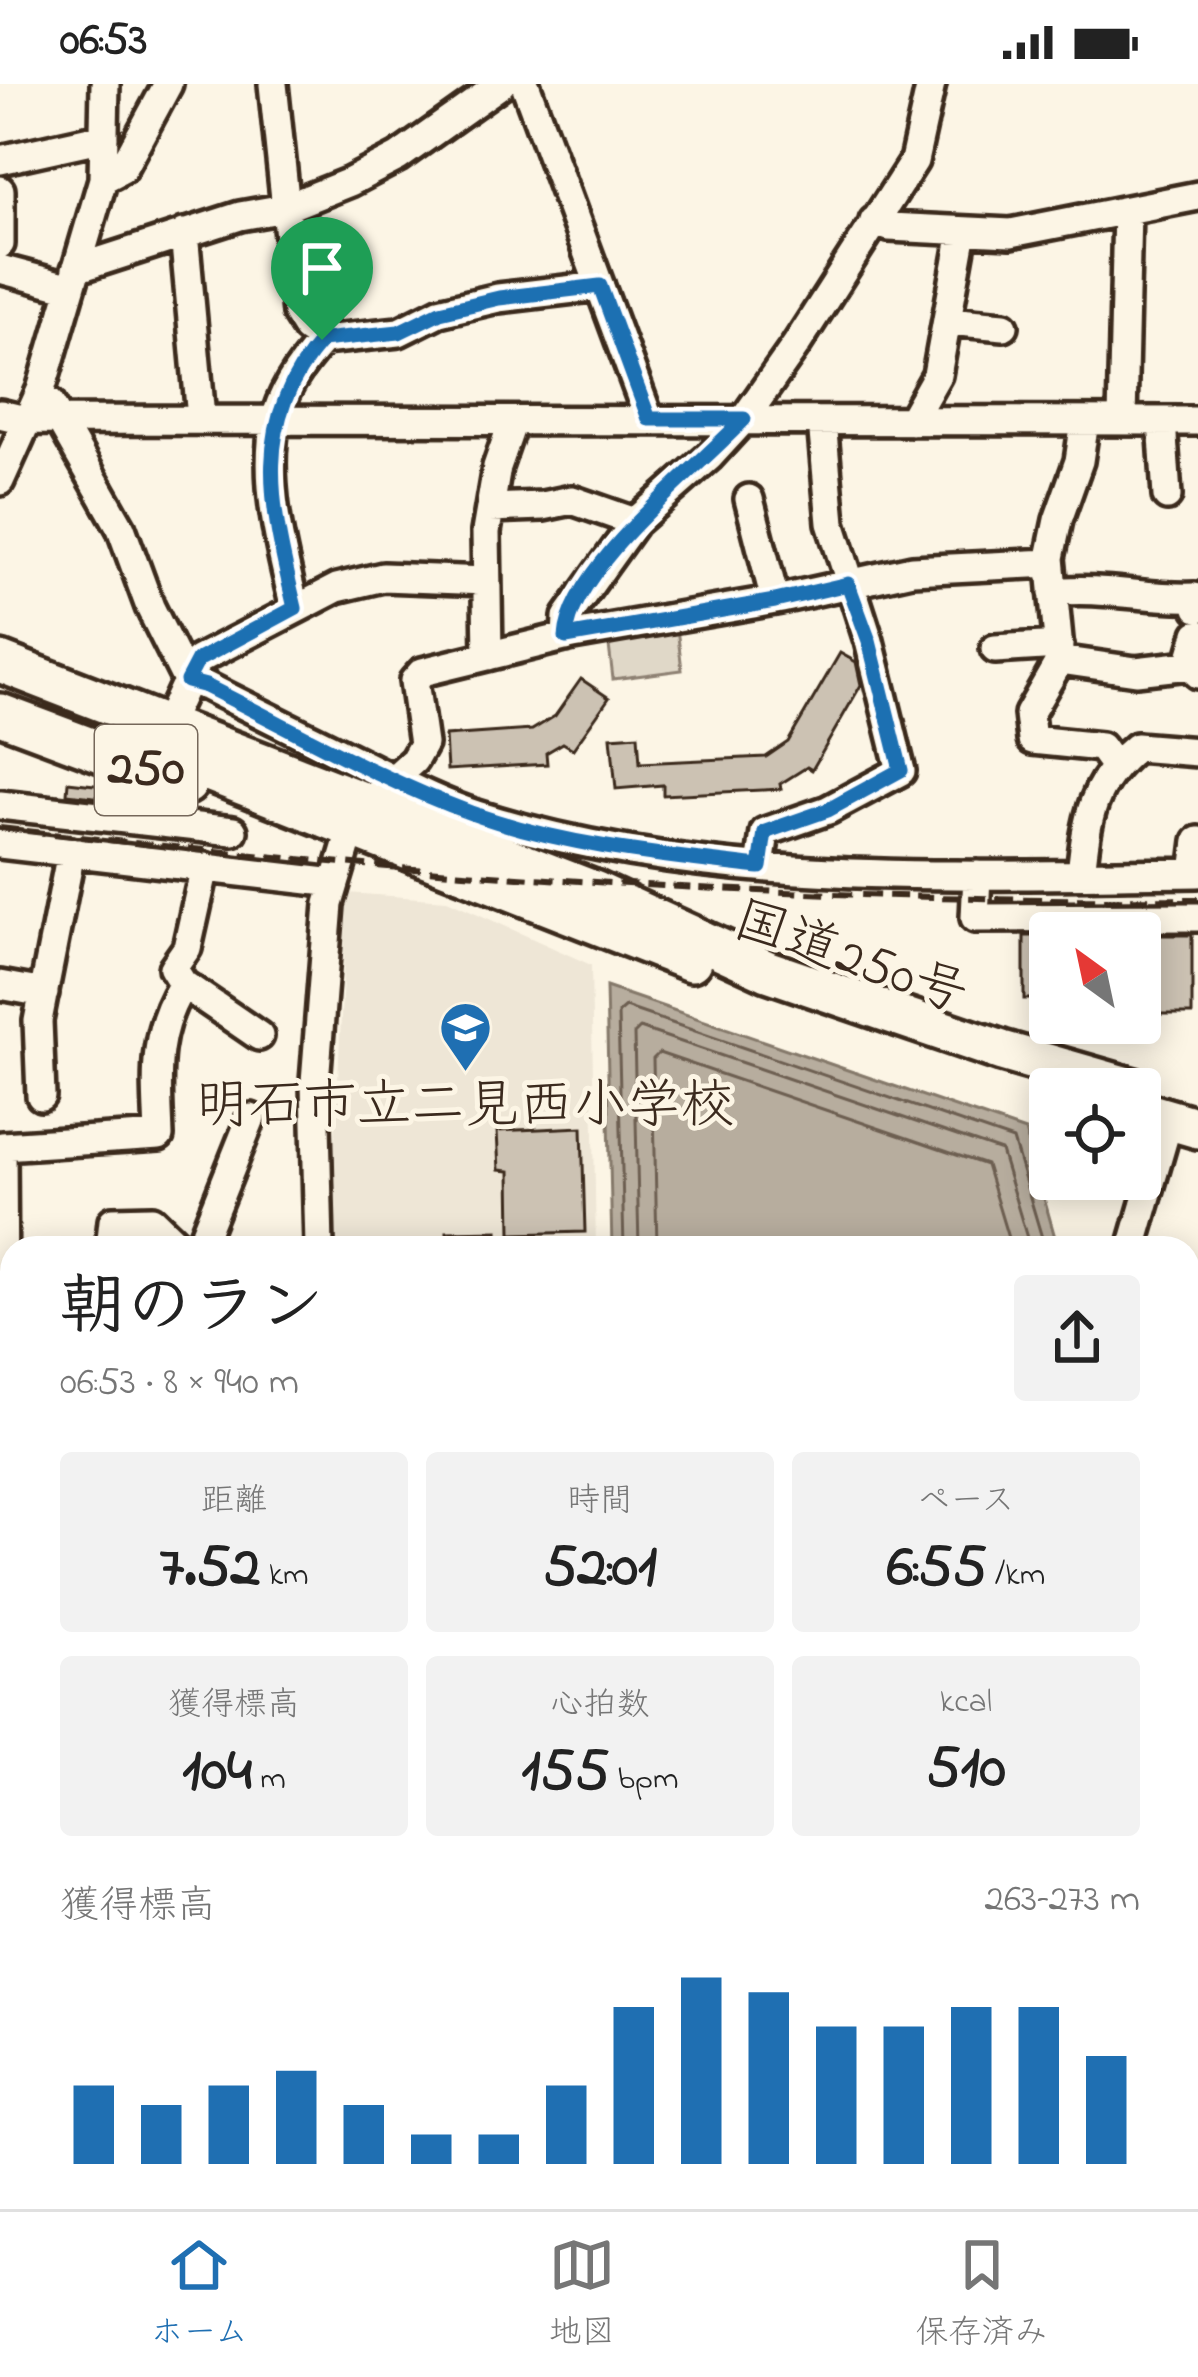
<!DOCTYPE html>
<html lang="ja">
<head>
<meta charset="utf-8">
<style>
	body { margin:0; font-family:"Indie Flower","Klee One",sans-serif; background:#f2f2f2; color:#222; height:100vh; display:flex; flex-direction:column; font-size:45px; white-space:nowrap }
	* { box-sizing:border-box; margin:0 }
	p { font-size:39px; color:#767676 }
	.icon { flex:none; width:66px; height:66px; fill:none; stroke:currentColor; stroke-width:2; stroke-linecap:round; stroke-linejoin:round }
	.map { position:relative; flex:1; overflow:hidden }
	.panel { position:absolute; left:0px; top:1152px; width:1200px; height:975px; display:flex; flex-direction:column; background:#fff; border-radius:36px 36px 0 0; box-shadow:0 6px 30px #0003 }
	.panel>* { flex:none }
	.needle { width:78px; rotate:327deg }
	.tools { position:absolute; left:1029px; top:828px; display:grid; gap:24px }
	.tools a { display:grid; place-items:center; width:132px; height:132px; border-radius:12px; background:#fff; box-shadow:0 6px 30px #0003; font-size:60px }
	.pin { position:absolute; display:grid; place-items:center; width:102px; height:102px; color:#fff; margin:-123px -51px; border-radius:50% 50% 50% 0; rotate:-45deg; box-shadow:0 0 12px #0007 }
	.pin .icon { rotate:45deg }
	.round { display:grid; place-items:center; flex:none; width:126px; height:126px; border-radius:12px; background:#f2f2f2 }
	.head { display:flex; align-items:center; justify-content:space-between; height:204px; padding:0 60px }
	h1 { font-size:66px; font-weight:700; line-height:90px }
	.stats { display:grid; grid-template-columns:repeat(3,1fr); gap:18px; height:204px; padding:12px 60px }
	.stats div { display:grid; align-content:center; border-radius:12px; background:#f2f2f2; text-align:center }
	.stats b { font-size:60px; font-weight:700 }
	.stats small { font-size:33px; font-weight:400 }
	.stats p { font-size:33px }
	.chart { height:336px; padding:24px 60px }
	.chart p { display:flex; justify-content:space-between }
	.chart svg { width:100%; height:216px; margin-top:12px; stroke:#1f6fb2; stroke-width:6 }
	.status { display:flex; justify-content:space-between; align-items:center; height:84px; padding:0 60px; background:#fff; direction:ltr }
	.status svg { height:33px; fill:currentColor }
	.dock { display:flex; justify-content:space-around; align-items:center; height:168px; border-top:3px solid #e0e0e0; background:#fff; font-size:33px; color:#767676 }
	.dock a { display:grid; justify-items:center; gap:6px }
	.dock .selected { color:#1f6fb2 }
	.map>svg:first-child { display:block }
	.built { fill:#eee6d6 }
	.green { fill:#e0d8c8; stroke:#8e8173; stroke-width:3 }
	.water { fill:#b7ad9e; stroke:#85796b; stroke-width:3 }
	.lines { fill:none; stroke-linecap:round; stroke-linejoin:round }
	.shore { stroke:#6d5e51; stroke-width:3 }
	.building { fill:#ccc2b3; stroke:#3b2a1e; stroke-width:3 }
	.minor-casing { stroke:#3b2a1e; stroke-width:36 }
	.highway-casing { stroke:#3b2a1e; stroke-width:48 }
	.minor { stroke:#fcf5e5; stroke-width:27 }
	.highway { stroke:#fcf5e5; stroke-width:39 }
	.rail { stroke:#3b2a1e; stroke-width:6; stroke-dasharray:18 9; stroke-linecap:butt }
	.route-casing { stroke:#fff; stroke-width:24 }
	.route { stroke:#1f6fb2; stroke-width:15 }
	.labels { text-anchor:middle; dominant-baseline:central; stroke-width:10; stroke-linejoin:round; paint-order:stroke }
	.shield { fill:#fcf5e5; stroke:#75675a; stroke-width:3 }
	.shield-label { font-size:51px; font-weight:bold; fill:#3b2a1e }
	.street-label { font-size:54px; fill:#3b2a1e; stroke:#fcf5e5 }
	.poi-label { font-size:54px; fill:#3b2a1e; stroke:#fcf5e5 }
</style>
</head>
<body>
<div class="status"><b>06:53</b><svg viewBox="0 0 49 12"><path d="M0 12V9h3v3zM5 12V6h3v6zM10 12V3h3v9zM15 12V0h3v12zM26 1h20v11H26zM47 4h2v5h-2z"/></svg></div>
<div class="map">
<svg width="1198" height="2125" viewBox="0 0 1198 2125">
	<rect width="100%" height="100%" fill="#fcf5e5"/>
	<filter id="ink" filterUnits="userSpaceOnUse"><feTurbulence type="fractalNoise" baseFrequency=".00833" numOctaves="2"/><feDisplacementMap in="SourceGraphic" scale="24" xChannelSelector="R" yChannelSelector="G"/><feConvolveMatrix kernelMatrix="1 2 1 2 8 2 1 2 1" color-interpolation-filters="sRGB"/></filter>
	<g filter="url(#ink)">
		<path class="built" d="M347 809 447 816 591 881 596 1164H333V1099Z
			M12 1234V1695L0 1690V1235Z
			M1198 1559V1919L1188 1918V1561Z"/>
		<path class="green" d="M677 544 682 586 613 595 608 553Z"/>
		<path class="water" d="M606 903 1025 1047 1058 1164H612Z"/>
		<g class="lines">
			<path class="shore" d="M624 1164 618 929 625 923 1013 1056 1045 1164
				M639 1164 634 950 640 944 1001 1067 1030 1164
				M657 1164 653 975 659 969 986 1081 1011 1164"/>
		</g>
		<path class="building" d="M840 569 856 578 861 601 812 686 807 683 780 700 781 705 663 711V701L616 705 611 653 638 651 640 679 766 673 788 658Z
			M581 595 609 614 573 665 563 659 546 669 547 680 447 686 445 652 532 646 555 632Z
			M68 698 130 705 150 713 148 719 67 710Z
			M1140 851H1192V930H1140Z
			M1024 852H1050V915H1024Z
			M582 1043 585 1148 511 1150 510 1087 499 1086 497 1047Z
			M498 1147 497 1164H448L447 1148Z"/>
		<g class="lines">
			<defs>
				<path id="minor" d="M273 0 297 229 307 245 323 256 399 248 439 228 498 214 600 202
					M525 0 649 335
					M0 76 104 53
					M103 95 122 85 168 0
					M0 106V160
					M874 137 889 143 1011 149 1198 112
					M184 149 201 334
					M0 185 71 204
					M76 185 240 132 285 124 350 98 398 73 501 0
					M947 237 1004 242
					M50 319 121 444 150 523 187 597 175 623
					M0 330 25 336 1198 337
					M1122 336 1127 126
					M911 337 937 291 963 147
					M1085 337 1079 377 1058 436 1050 474 1060 576 1029 630 1032 656 1101 663 1114 681
					M1162 337 1167 412
					M0 397 41 306 103 95 105 0
					M749 415 775 516
					M490 424 543 422 572 416 635 438
					M486 497 383 493 337 504 198 576 187 597 206 602C257 628 309 653 361 679 398 697 436 718 477 731 708 804 959 791 1198 789
					M1053 508C1102 502 1147 515 1195 513L1198 524
					M295 524C281 466 263 398 275 337 281 308 303 278 323 256
					M566 553 567 533 635 438 709 373 744 335 796 261 914 77 931 0
					M995 565 1059 561
					M488 572 486 448 497 383 513 337
					M1060 576 1136 587 1189 581 1198 590
					M1189 581 1198 550
					M0 721 233 747
					M0 760 335 799
					M205 783 187 864 173 884 183 900 259 952
					M760 783 765 748 828 726 901 687 869 557 831 439 822 337
					M1194 789 1198 757
					M1081 790C1087 734 1091 700 1136 663L1198 668
					M977 791 975 834 1198 833
					M0 901 44 909
					M41 1012 38 937 71 768
					M110 1164 113 1137 152 1136 181 1164
					M199 1164 251 1034
					M319 1164 315 998 329 820 347 760 366 720 414 676 423 660 414 597 422 588 573 551 781 515 912 486 1050 479
					M1132 1164 1169 1036
					M1188 1206H1198
					M3 1224 2 1062 159 1052C157 994 151 951 183 900
					M1188 1240 1198 1252
					M1188 1343 1198 1365
					M1188 1551 1198 1549
					M0 1710 12 1715
					M0 1864 12 1865
					M1188 1955 1198 1956
					M0 2037 9 2036 8 1977 12 1976
					M181 2115 182 2125
					M570 2115 592 2118
					M289 2125V2115
					M691 2125 692 2115
					M799 2125 884 2115"/>
				<path id="highway" d="M0 578 596 808 768 887 1002 967 1134 1005
					M0 630 187 700
					M160 668 691 877
					M1140 1027 1198 1044"/>
			</defs>
			<use href="#minor" class="minor-casing"/>
			<use href="#highway" class="highway-casing"/>
			<use href="#minor" class="minor"/>
			<use href="#highway" class="highway"/>
			<path class="rail" d="M0 744C397 790 798 819 1198 815
				M0 1849H12
				M1188 1939H1198"/>
		</g>
	</g>
	<g class="lines" filter="url(#ink)">
		<defs>
			<path id="route" d="M600 202 649 335H744C697 385 570 484 566 553L775 517 848 500 869 557 901 686 828 726 765 748 760 783C664 772 563 762 471 729 380 696 293 645 206 602L187 597 198 576 295 524C272 426 249 339 322 256L399 248 440 228 499 214Z"/>
		</defs>
		<use href="#route" class="route-casing"/>
		<use href="#route" class="route"/>
	</g>
	<defs>
		<symbol id="school-pin" viewBox="-11 -11 22 30"><path d="M0 17L-7.5 6A9.5 9.5 0 1 1 7.5 6Z" fill="#1f6fb2" stroke="#fcf5e5"/><path d="M0-5L7-2L0 1L-7-2ZM-4 1L0 2.5L4 1V4Q0 6-4 4Z" fill="#fff"/></symbol>
	</defs>
	<g fill-rule="evenodd">
		<use href="#school-pin" x="436" y="914" width="59" height="81"/>
	</g>
	<g class="labels">
		<rect class="shield" x="95" y="641" width="102" height="90" rx="9"/>
		<g class="shield-label">
			<text x="146" y="686">250</text>
		</g>
		<g class="street-label">
			<text transform="translate(850 876) rotate(19)">国道250号</text>
		</g>
		<g class="poi-label">
			<text x="465" y="1024">明石市立二見西小学校</text>
		</g>
	</g>
</svg>
<div class="tools">
<a><svg class="needle" viewBox="-14 -14 28 28"><path d="M0-13l5 13h-10z" fill="#e53935"/><path d="M0 13l5-13h-10z" fill="#767676"/></svg></a>
<a><svg class="icon" aria-label="locate" viewBox="0 0 24 24"><circle cx="12" cy="12" r="6"/><path d="M12 2v4M12 18v4M2 12h4M18 12h4"/></svg></a>
</div>
<div class="pin" style="left:322px;top:256px;background:#1e9e55"><svg class="icon" aria-label="arrive" viewBox="0 0 24 24"><path d="M6 21V4h12l-3 4 3 4H6"/></svg></div>
<section class="panel">
<div class="head"><div><h1>朝のラン</h1><p>06:53 · 8 × 940 m</p></div><a class="round"><svg class="icon" aria-label="share" viewBox="0 0 24 24"><path d="M12 15V3M7 8l5-5 5 5M5 13v7h14v-7"/></svg></a></div>
<div class="stats">
<div><p>距離</p><b>7.52<small> km</small></b></div>
<div><p>時間</p><b>52:01</b></div>
<div><p>ペース</p><b>6:55<small> /km</small></b></div>
</div>
<div class="stats">
<div><p>獲得標高</p><b>104<small> m</small></b></div>
<div><p>心拍数</p><b>155<small> bpm</small></b></div>
<div><p>kcal</p><b>510</b></div>
</div>
<div class="chart"><p><span>獲得標高</span>263–273 m</p>
<svg viewBox="0 0 160 44" preserveAspectRatio="none"><path d="M5 44V28M15 44V32M25 44V28M35 44V25M45 44V32M55 44V38M65 44V38M75 44V28M85 44V12M95 44V6M105 44V9M115 44V16M125 44V16M135 44V12M145 44V12M155 44V22"/></svg>
</div>
</section>
</div>
<nav class="dock">
<a class="selected"><svg class="icon" aria-label="home" viewBox="0 0 24 24"><path d="M3 11l9-7 9 7M6 9v11h12V9"/></svg>ホーム</a>
<a><svg class="icon" aria-label="map" viewBox="0 0 24 24"><path d="M3 6l6-2 6 2 6-2v14l-6 2-6-2-6 2zM9 4v14M15 6v14"/></svg>地図</a>
<a><svg class="icon" aria-label="saved" viewBox="0 0 24 24"><path d="M7 4h10v16l-5-4-5 4z"/></svg>保存済み</a>
</nav>
</body>
</html>
